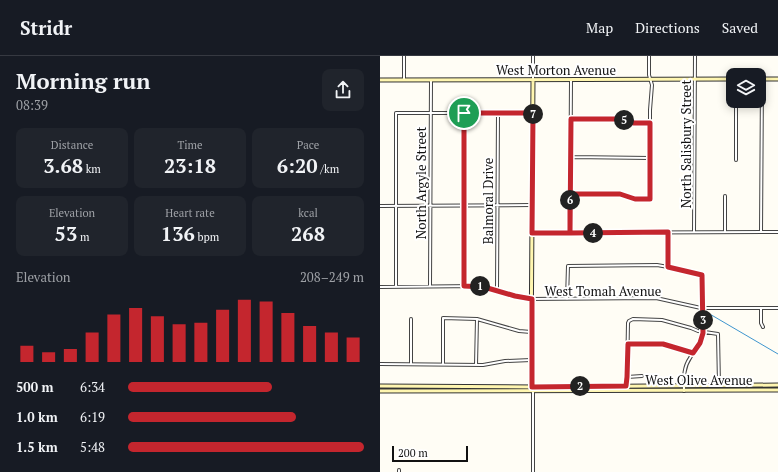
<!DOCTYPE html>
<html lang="en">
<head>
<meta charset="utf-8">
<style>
	body { margin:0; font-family:"PT Serif",serif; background:#20242c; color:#f1f3f6; height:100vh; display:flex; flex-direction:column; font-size:15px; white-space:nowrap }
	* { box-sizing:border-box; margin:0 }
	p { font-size:13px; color:#9ea1a6 }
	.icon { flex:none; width:22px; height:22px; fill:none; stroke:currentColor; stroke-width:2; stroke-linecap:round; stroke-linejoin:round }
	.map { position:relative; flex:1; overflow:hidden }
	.panel { display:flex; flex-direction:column; background:#171b24; width:380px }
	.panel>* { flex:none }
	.controls { position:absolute; left:346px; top:12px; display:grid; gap:8px }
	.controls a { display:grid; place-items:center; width:40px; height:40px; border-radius:8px; background:#171b24; box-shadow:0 2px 10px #0003; font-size:20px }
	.scale { position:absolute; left:12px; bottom:10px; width:76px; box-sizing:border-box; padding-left:4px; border:2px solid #111; border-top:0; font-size:11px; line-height:14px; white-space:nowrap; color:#111; -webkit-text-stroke:3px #fff; paint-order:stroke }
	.pin { position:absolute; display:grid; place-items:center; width:34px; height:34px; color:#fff; margin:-17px; border:2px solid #fff; border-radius:50%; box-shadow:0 1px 4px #0007 }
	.km { position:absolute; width:20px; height:20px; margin:-10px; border-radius:50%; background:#222; color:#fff; font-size:11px; line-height:20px; text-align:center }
	.round { display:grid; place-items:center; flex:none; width:42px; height:42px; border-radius:8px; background:#20242c }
	.overview { display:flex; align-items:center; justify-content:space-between; height:68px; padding:0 16px }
	h1 { font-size:22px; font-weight:600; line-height:30px }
	.figures { display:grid; grid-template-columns:repeat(3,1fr); gap:6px; height:68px; padding:4px 16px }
	.figures div { display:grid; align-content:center; border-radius:8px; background:#20242c; text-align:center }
	.figures b { font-size:20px; font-weight:600 }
	.figures small { font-size:11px; font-weight:400 }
	.figures p { font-size:11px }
	.chart { height:112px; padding:8px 16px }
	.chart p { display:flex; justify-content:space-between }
	.chart svg { width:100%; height:72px; margin-top:4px; stroke:#c4262e; stroke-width:6 }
	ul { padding:0 16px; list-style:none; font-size:13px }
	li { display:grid; grid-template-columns:64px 48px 1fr; align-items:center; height:30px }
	li i { height:10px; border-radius:5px; background:#c4262e }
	header { display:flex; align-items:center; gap:24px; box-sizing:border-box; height:56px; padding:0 20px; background:#171b24; border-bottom:1px solid #363941 }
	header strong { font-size:19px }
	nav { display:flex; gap:22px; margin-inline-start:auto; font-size:14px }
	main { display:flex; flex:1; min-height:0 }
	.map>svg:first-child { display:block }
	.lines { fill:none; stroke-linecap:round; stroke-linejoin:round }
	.stream { stroke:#3f96cf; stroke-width:1 }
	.street-casing { stroke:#444; stroke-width:4 }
	.secondary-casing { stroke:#333; stroke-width:5 }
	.street { stroke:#fff; stroke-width:2 }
	.secondary { stroke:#fff6b0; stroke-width:3 }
	.route-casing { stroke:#fff; stroke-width:8 }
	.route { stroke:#c4262e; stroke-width:5 }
	.labels { text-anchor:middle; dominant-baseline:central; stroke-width:4; stroke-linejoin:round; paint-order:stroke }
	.street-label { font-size:13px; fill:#111; stroke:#fff }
</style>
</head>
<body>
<header>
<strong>Stridr</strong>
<nav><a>Map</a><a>Directions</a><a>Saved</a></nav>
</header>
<main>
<section class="panel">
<div class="overview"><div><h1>Morning run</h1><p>08:39</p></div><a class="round"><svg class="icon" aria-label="share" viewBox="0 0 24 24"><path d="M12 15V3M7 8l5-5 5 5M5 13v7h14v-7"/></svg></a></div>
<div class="figures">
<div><p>Distance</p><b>3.68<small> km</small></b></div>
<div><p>Time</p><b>23:18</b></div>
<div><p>Pace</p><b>6:20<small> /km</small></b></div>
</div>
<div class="figures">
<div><p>Elevation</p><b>53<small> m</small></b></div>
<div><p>Heart rate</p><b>136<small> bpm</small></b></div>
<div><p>kcal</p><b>268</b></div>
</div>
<div class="chart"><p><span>Elevation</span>208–249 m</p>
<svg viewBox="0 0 160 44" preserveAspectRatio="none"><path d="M5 44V34M15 44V38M25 44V36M35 44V26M45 44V15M55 44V11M65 44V16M75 44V21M85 44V20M95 44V12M105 44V6M115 44V7M125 44V14M135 44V22M145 44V26M155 44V29"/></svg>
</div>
<ul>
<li><b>500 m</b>6:34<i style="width:61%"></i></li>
<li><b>1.0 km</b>6:19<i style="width:71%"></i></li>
<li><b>1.5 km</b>5:48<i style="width:100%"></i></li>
</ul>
</section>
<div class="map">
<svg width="398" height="416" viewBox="0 0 398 416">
	<rect width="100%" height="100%" fill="#fffdf5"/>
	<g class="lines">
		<path class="stream" d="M328 257 398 298"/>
		<defs>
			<path id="street" d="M24 0V24
				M153 24V0
				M191 63H239L254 67H270
				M191 101 270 102
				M356 104V45
				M190 138H241L255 143H270V54L272 29 269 19V0
				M345 140V176
				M0 150 151 149
				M314 176 315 0
				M381 176 382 23
				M152 177 398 176
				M190 177 191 24
				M288 211V176
				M50 230 51 24
				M84 230V57
				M0 231 98 230 148 243 276 242 321 252H398
				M16 231V57H153
				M117 234 118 57
				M187 243 188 210 277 209 288 211 322 219C323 239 326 262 322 281 320 290 314 294 310 302 303 312 304 323 304 335
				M381 252V267L383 271
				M31 263V308
				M248 288H283L313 297
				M0 308 103 309 125 305 151 304
				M63 308V262L97 263 139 275 151 276
				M96 309 97 263
				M247 321 262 320
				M246 330 247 321 248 267 249 265 253 263 282 264 311 272 318 275 338 278 339 329
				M153 335V416
				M19 416V414"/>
			<path id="secondary" d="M379 23H398
				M0 24 353 23
				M153 24 151 304 153 332
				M0 330 156 331 398 329
				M0 335 398 334"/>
		</defs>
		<use href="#street" class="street-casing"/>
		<use href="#secondary" class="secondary-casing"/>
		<use href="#street" class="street"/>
		<use href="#secondary" class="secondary"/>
	</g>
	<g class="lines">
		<defs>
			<path id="route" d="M84 57V230L104 231 135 240 152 243V331L246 330 247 321 248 288H283L313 297 320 287 323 277 322 219 288 211V176L190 177C190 139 191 101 191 63H239L254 67H270V143H255L240 138H190V177H152L153 57H84"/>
		</defs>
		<use href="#route" class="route-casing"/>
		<use href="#route" class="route"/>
	</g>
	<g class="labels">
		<g class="street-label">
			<text x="176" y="14">West Morton Avenue</text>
			<text transform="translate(306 88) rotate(-90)">North Salisbury Street</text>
			<text transform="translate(41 127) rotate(-90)">North Argyle Street</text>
			<text transform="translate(108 145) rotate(-90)">Balmoral Drive</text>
			<text x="223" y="235">West Tomah Avenue</text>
			<text x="319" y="324">West Olive Avenue</text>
		</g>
	</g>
</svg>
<div class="controls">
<a><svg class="icon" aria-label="layers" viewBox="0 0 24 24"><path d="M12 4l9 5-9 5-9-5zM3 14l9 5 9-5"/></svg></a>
</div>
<div class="scale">200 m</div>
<div class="pin" style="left:84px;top:57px;background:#1e9e55"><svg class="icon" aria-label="arrive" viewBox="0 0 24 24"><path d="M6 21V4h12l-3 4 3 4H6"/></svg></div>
<b class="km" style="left:100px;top:230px">1</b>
<b class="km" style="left:200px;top:330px">2</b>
<b class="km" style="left:323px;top:264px">3</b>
<b class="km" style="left:213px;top:177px">4</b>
<b class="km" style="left:244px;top:64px">5</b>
<b class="km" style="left:190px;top:144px">6</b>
<b class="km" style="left:153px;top:58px">7</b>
</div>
</main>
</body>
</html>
